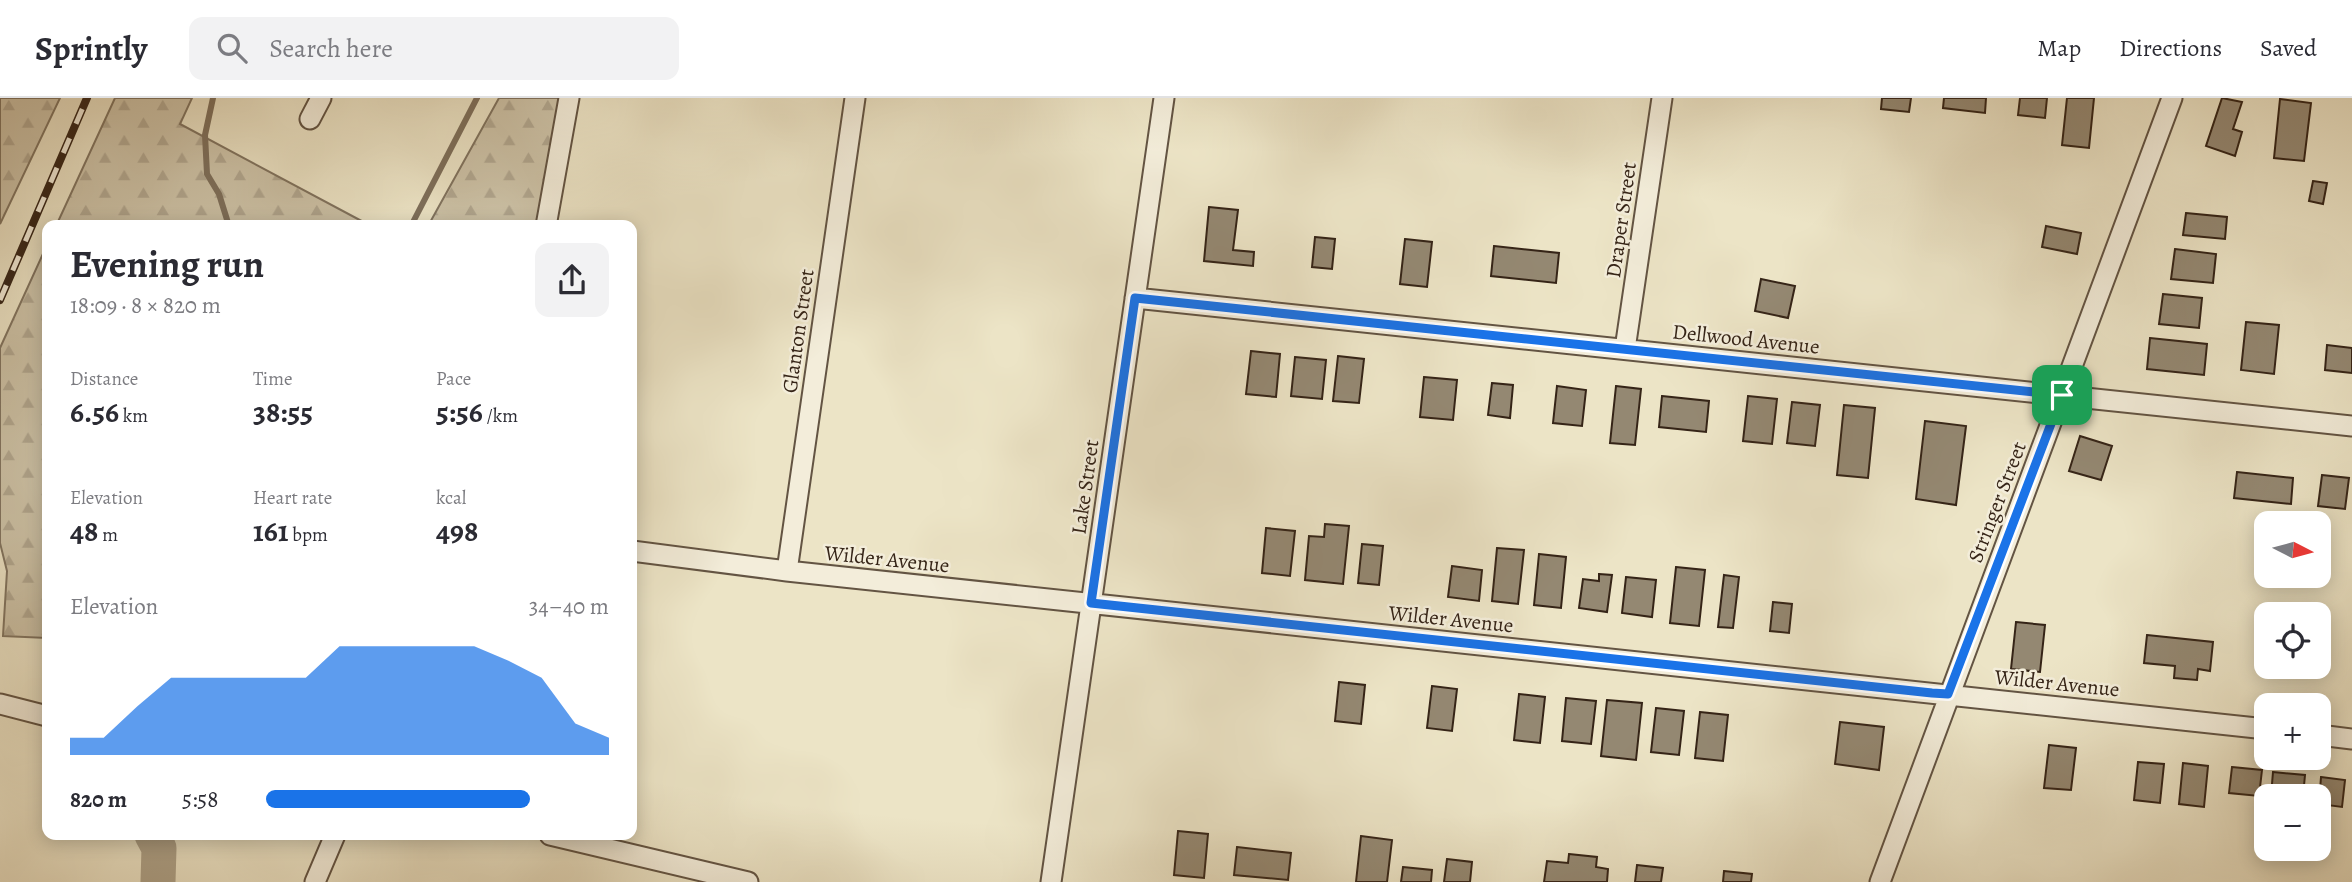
<!DOCTYPE html>
<html lang="en">
<head>
<meta charset="utf-8">
<style>
	body { margin:0; font-family:Alegreya,serif; background:#f2f2f3; color:#2b2b33; height:100vh; display:flex; flex-direction:column; font-size:26px; white-space:nowrap }
	* { box-sizing:border-box; margin:0 }
	p { font-size:23px; color:#7c7c81 }
	.icon { flex:none; width:38px; height:38px; fill:none; stroke:currentColor; stroke-width:2; stroke-linecap:round; stroke-linejoin:round }
	.map { position:relative; flex:1; overflow:hidden }
	.drawer { position:absolute; left:42px; top:122px; width:595px; height:620px; display:flex; flex-direction:column; background:#fff; border-radius:14px; box-shadow:0 4px 18px #0003 }
	.drawer>* { flex:none }
	.needle { width:46px; rotate:96deg }
	.fabs { position:absolute; left:2254px; top:413px; display:grid; gap:14px }
	.fabs a { display:grid; place-items:center; width:77px; height:77px; border-radius:14px; background:#fff; box-shadow:0 4px 18px #0003; font-size:35px }
	.pin { position:absolute; display:grid; place-items:center; width:60px; height:60px; color:#fff; margin:-30px; border-radius:14px; box-shadow:0 4px 10px #0006 }
	.round { display:grid; place-items:center; flex:none; width:74px; height:74px; border-radius:14px; background:#f2f2f3 }
	.headline { display:flex; align-items:center; justify-content:space-between; height:119px; padding:0 28px }
	h1 { font-size:38px; font-weight:700; line-height:52px }
	.figures { display:grid; grid-template-columns:repeat(3,1fr); gap:10px; height:119px; padding:7px 28px }
	.figures div { display:grid; align-content:center }
	.figures b { font-size:30px; font-weight:700 }
	.figures small { font-size:19px; font-weight:400 }
	.figures p { font-size:19px }
	.chart { height:196px; padding:14px 28px }
	.chart p { display:flex; justify-content:space-between }
	.chart svg { width:100%; height:126px; margin-top:7px; fill:#1a73e8; opacity:.7 }
	ul { padding:0 28px; list-style:none; font-size:23px }
	li { display:grid; grid-template-columns:112px 84px 1fr; align-items:center; height:52px }
	li i { height:18px; border-radius:9px; background:#1a73e8 }
	header { display:flex; align-items:center; gap:42px; box-sizing:border-box; height:98px; padding:0 35px; background:#fff; border-bottom:2px solid #e1e1e2 }
	header strong { font-size:33px }
	nav { display:flex; gap:38px; margin-inline-start:auto; font-size:24px }
	.search { width:490px; height:63px; background:#f2f2f3; display:flex; align-items:center; gap:18px; box-sizing:border-box; padding:0 24px; border-radius:14px; color:#7c7c81; font-size:26px }
	.map>svg:first-child { display:block }
	.forest { fill:url(#forest-firs); stroke:#817460; stroke-width:2 }
	.lines { fill:none; stroke-linecap:round; stroke-linejoin:round }
	.stream { stroke:#7e705c; stroke-width:6 }
	.river { stroke:#aea38a; stroke-width:35 }
	.building { fill:#948872; stroke:#352417; stroke-width:2 }
	.street-casing { stroke:#635443; stroke-width:23 }
	.street { stroke:#f3edda; stroke-width:19 }
	.rail-casing { stroke:#352417; stroke-width:8 }
	.rail { stroke:#f3edda; stroke-width:5; stroke-dasharray:16; stroke-linecap:butt }
	.route-casing { stroke:#fff; stroke-width:14 }
	.route { stroke:#1a73e8; stroke-width:9 }
	.labels { text-anchor:middle; dominant-baseline:central; stroke-width:5; stroke-linejoin:round; paint-order:stroke }
	.street-label { font-size:21px; fill:#352417; stroke:#f3edda }
</style>
</head>
<body>
<header>
<strong>Sprintly</strong>
<div class="search"><svg class="icon" aria-label="search" viewBox="0 0 24 24"><circle cx="10" cy="10" r="6"/><path d="M15 15l6 6"/></svg>Search here</div>
<nav><a>Map</a><a>Directions</a><a>Saved</a></nav>
</header>
<div class="map">
<svg width="2352" height="784" viewBox="0 0 2352 784">
	<defs>
		<pattern id="forest-firs" width="22" height="20" patternUnits="userSpaceOnUse" patternTransform="scale(1.75)"><rect width="22" height="20" fill="#cdc3a8"/><path d="M5 1l3.5 6h-7zM16 11l3.5 6h-7z" fill="#b1a790"/></pattern>
	</defs>
	<rect width="100%" height="100%" fill="#ece4c6"/>
	<filter id="stains"><feTurbulence type="fractalNoise" baseFrequency=".00286" numOctaves="4"/><feColorMatrix values="0 0 0 0 .2 0 0 0 0 .09 0 0 0 0 .02 0 0 0 .5 -.17"/></filter>
	<radialGradient id="worn" r=".72"><stop offset=".6" stop-color="#630" stop-opacity="0"/><stop offset="1" stop-color="#630" stop-opacity=".3"/></radialGradient>
	<path class="forest" d="M0 0H60L0 126Z
		M115 0H192L180 26 371 128H56Z
		M499 0H564L539 128H428Z
		M47 147V540L3 538 7 473 0 445V250Z"/>
	<g class="lines">
		<path class="stream" d="M213 0 205 37 207 76 219 96 229 128
			M411 128 477 0"/>
		<path class="river" d="M152 737 159 750 158 784"/>
	</g>
	<path class="building" d="M1882 0H1911L1909 14 1881 11Z
		M1944 0H1986L1985 15 1943 10Z
		M2020 0H2047L2045 20 2018 17Z
		M2067 0H2094L2089 50 2062 47Z
		M2222 0 2242 4 2233 31 2242 34 2235 58 2206 48Z
		M2280 1 2311 5 2304 63 2274 60Z
		M2313 83 2327 85 2323 106 2309 103Z
		M1209 109 1238 112 1233 152 1254 154 1253 168 1204 163Z
		M2186 115 2227 119 2225 141 2183 137Z
		M2046 128 2081 135 2077 156 2042 149Z
		M1315 139 1335 141 1332 171 1312 169Z
		M1405 141 1432 144 1427 189 1400 186Z
		M1494 148 1559 155 1556 185 1491 178Z
		M2175 151 2216 156 2213 185 2171 181Z
		M1761 181 1795 188 1788 220 1755 213Z
		M2163 196 2202 200 2199 230 2159 226Z
		M2246 224 2279 227 2274 276 2241 272Z
		M2150 240 2207 246 2204 277 2147 271Z
		M2327 247 2352 250V275L2325 272Z
		M1251 253 1280 256 1276 299 1246 296Z
		M1338 258 1364 261 1359 305 1333 303Z
		M1295 259 1326 262 1322 301 1291 298Z
		M1424 279 1457 282 1453 322 1420 319Z
		M1492 285 1513 287 1510 320 1488 317Z
		M1557 288 1586 292 1582 328 1553 325Z
		M1616 288 1641 291 1635 347 1610 345Z
		M1662 298 1709 303 1706 334 1659 329Z
		M1748 298 1777 301 1772 346 1743 343Z
		M1792 304 1820 307 1815 348 1787 345Z
		M1844 307 1875 310 1868 380 1837 377Z
		M1925 323 1966 328 1956 407 1916 401Z
		M2080 338 2112 348 2101 382 2069 373Z
		M2237 374 2293 380 2291 406 2234 400Z
		M2322 377 2349 380 2345 411 2318 408Z
		M1325 426 1349 428 1343 486 1305 482 1309 438 1324 439Z
		M1266 430 1295 433 1290 478 1262 475Z
		M1362 446 1383 448 1379 487 1358 485Z
		M1497 450 1524 452 1518 506 1492 503Z
		M1539 456 1566 459 1561 510 1534 507Z
		M1452 468 1482 472 1479 503 1448 499Z
		M1676 469 1705 472 1699 528 1670 525Z
		M1599 476 1612 477 1607 514 1579 510 1583 481 1599 483Z
		M1724 477 1739 479 1733 530 1718 529Z
		M1626 479 1656 482 1652 519 1622 515Z
		M1773 504 1792 506 1789 535 1770 533Z
		M2016 524 2045 527 2040 574 2011 571Z
		M2147 537 2213 544 2210 573 2198 571 2197 582 2174 580 2175 568 2144 565Z
		M1339 584 1365 587 1361 626 1335 623Z
		M1432 588 1457 591 1452 633 1427 630Z
		M1519 596 1545 599 1540 645 1514 642Z
		M1566 600 1596 603 1591 646 1562 643Z
		M1607 602 1642 605 1636 662 1601 658Z
		M1656 610 1684 613 1679 657 1651 654Z
		M1700 614 1728 617 1723 663 1695 660Z
		M1840 624 1884 629 1879 672 1835 666Z
		M2049 647 2076 650 2071 692 2044 690Z
		M2138 664 2164 666 2160 705 2134 702Z
		M2183 665 2208 668 2204 709 2179 706Z
		M2232 669 2262 672 2259 698 2229 695Z
		M2273 674 2305 677 2303 698H2271Z
		M2321 679 2345 682 2342 709 2319 706Z
		M1178 733 1208 736 1204 780 1174 777Z
		M1361 738 1392 742 1387 784H1356Z
		M1237 749 1291 755 1288 782 1234 777Z
		M1569 756 1597 759 1596 769 1608 771 1607 784H1544L1547 763 1568 765Z
		M1447 761 1472 764 1470 784H1444Z
		M1637 767 1663 770 1661 784H1635Z
		M1403 769 1432 772 1431 784H1401Z
		M1724 773 1752 776 1751 784H1723Z"/>
	<g class="lines">
		<defs>
			<path id="street" d="M310 21 321 0
				M546 128 569 0
				M1135 200 2352 328
				M1625 251 1662 0
				M632 453 787 473 2266 631
				M787 473 855 0
				M0 606 47 618
				M2319 637 2352 641
				M550 737 748 784
				M315 784 335 737
				M1051 784 1164 0
				M1880 784 2172 0"/>
		</defs>
		<use href="#street" class="street-casing"/>
		<use href="#street" class="street"/>
		<defs>
			<path id="rail" d="M0 202 87 0"/>
		</defs>
		<use href="#rail" class="rail-casing"/>
		<use href="#rail" class="rail"/>
	</g>
	<g class="lines">
		<defs>
			<path id="route" d="M1135 200 2062 297 1948 596 1932 595 1091 505Z"/>
		</defs>
		<use href="#route" class="route-casing"/>
		<use href="#route" class="route"/>
	</g>
	<g class="labels">
		<g class="street-label">
			<text transform="translate(1621 122) rotate(-82)">Draper Street</text>
			<text transform="translate(798 233) rotate(-82)">Glanton Street</text>
			<text transform="translate(1746 241) rotate(6)">Dellwood Avenue</text>
			<text transform="translate(1085 389) rotate(-82)">Lake Street</text>
			<text transform="translate(1997 404) rotate(-69)">Stringer Street</text>
			<text transform="translate(887 461) rotate(6)">Wilder Avenue</text>
			<text transform="translate(1451 521) rotate(6)">Wilder Avenue</text>
			<text transform="translate(2057 585) rotate(6)">Wilder Avenue</text>
		</g>
	</g>
	<rect width="100%" height="100%" filter="url(#stains)"/>
	<rect width="100%" height="100%" fill="url(#worn)"/>
</svg>
<div class="fabs">
<a><svg class="needle" viewBox="-14 -14 28 28"><path d="M0-13l5 13h-10z" fill="#e53935"/><path d="M0 13l5-13h-10z" fill="#7c7c81"/></svg></a>
<a><svg class="icon" aria-label="locate" viewBox="0 0 24 24"><circle cx="12" cy="12" r="6"/><path d="M12 2v4M12 18v4M2 12h4M18 12h4"/></svg></a>
<a>+</a>
<a>−</a>
</div>
<div class="pin" style="left:2062px;top:297px;background:#1e9e55"><svg class="icon" aria-label="arrive" viewBox="0 0 24 24"><path d="M6 21V4h12l-3 4 3 4H6"/></svg></div>
<section class="drawer">
<div class="headline"><div><h1>Evening run</h1><p>18:09 · 8 × 820 m</p></div><a class="round"><svg class="icon" aria-label="share" viewBox="0 0 24 24"><path d="M12 15V3M7 8l5-5 5 5M5 13v7h14v-7"/></svg></a></div>
<div class="figures">
<div><p>Distance</p><b>6.56<small> km</small></b></div>
<div><p>Time</p><b>38:55</b></div>
<div><p>Pace</p><b>5:56<small> /km</small></b></div>
</div>
<div class="figures">
<div><p>Elevation</p><b>48<small> m</small></b></div>
<div><p>Heart rate</p><b>161<small> bpm</small></b></div>
<div><p>kcal</p><b>498</b></div>
</div>
<div class="chart"><p><span>Elevation</span>34–40 m</p>
<svg viewBox="0 0 160 44" preserveAspectRatio="none"><path d="M0 44V38L10 38L20 27L30 17L40 17L50 17L60 17L70 17L80 6L90 6L100 6L110 6L120 6L130 11L140 17L150 33L160 38V44z"/></svg>
</div>
<ul>
<li><b>820 m</b>5:58<i style="width:77%"></i></li>
</ul>
</section>
</div>
</body>
</html>
